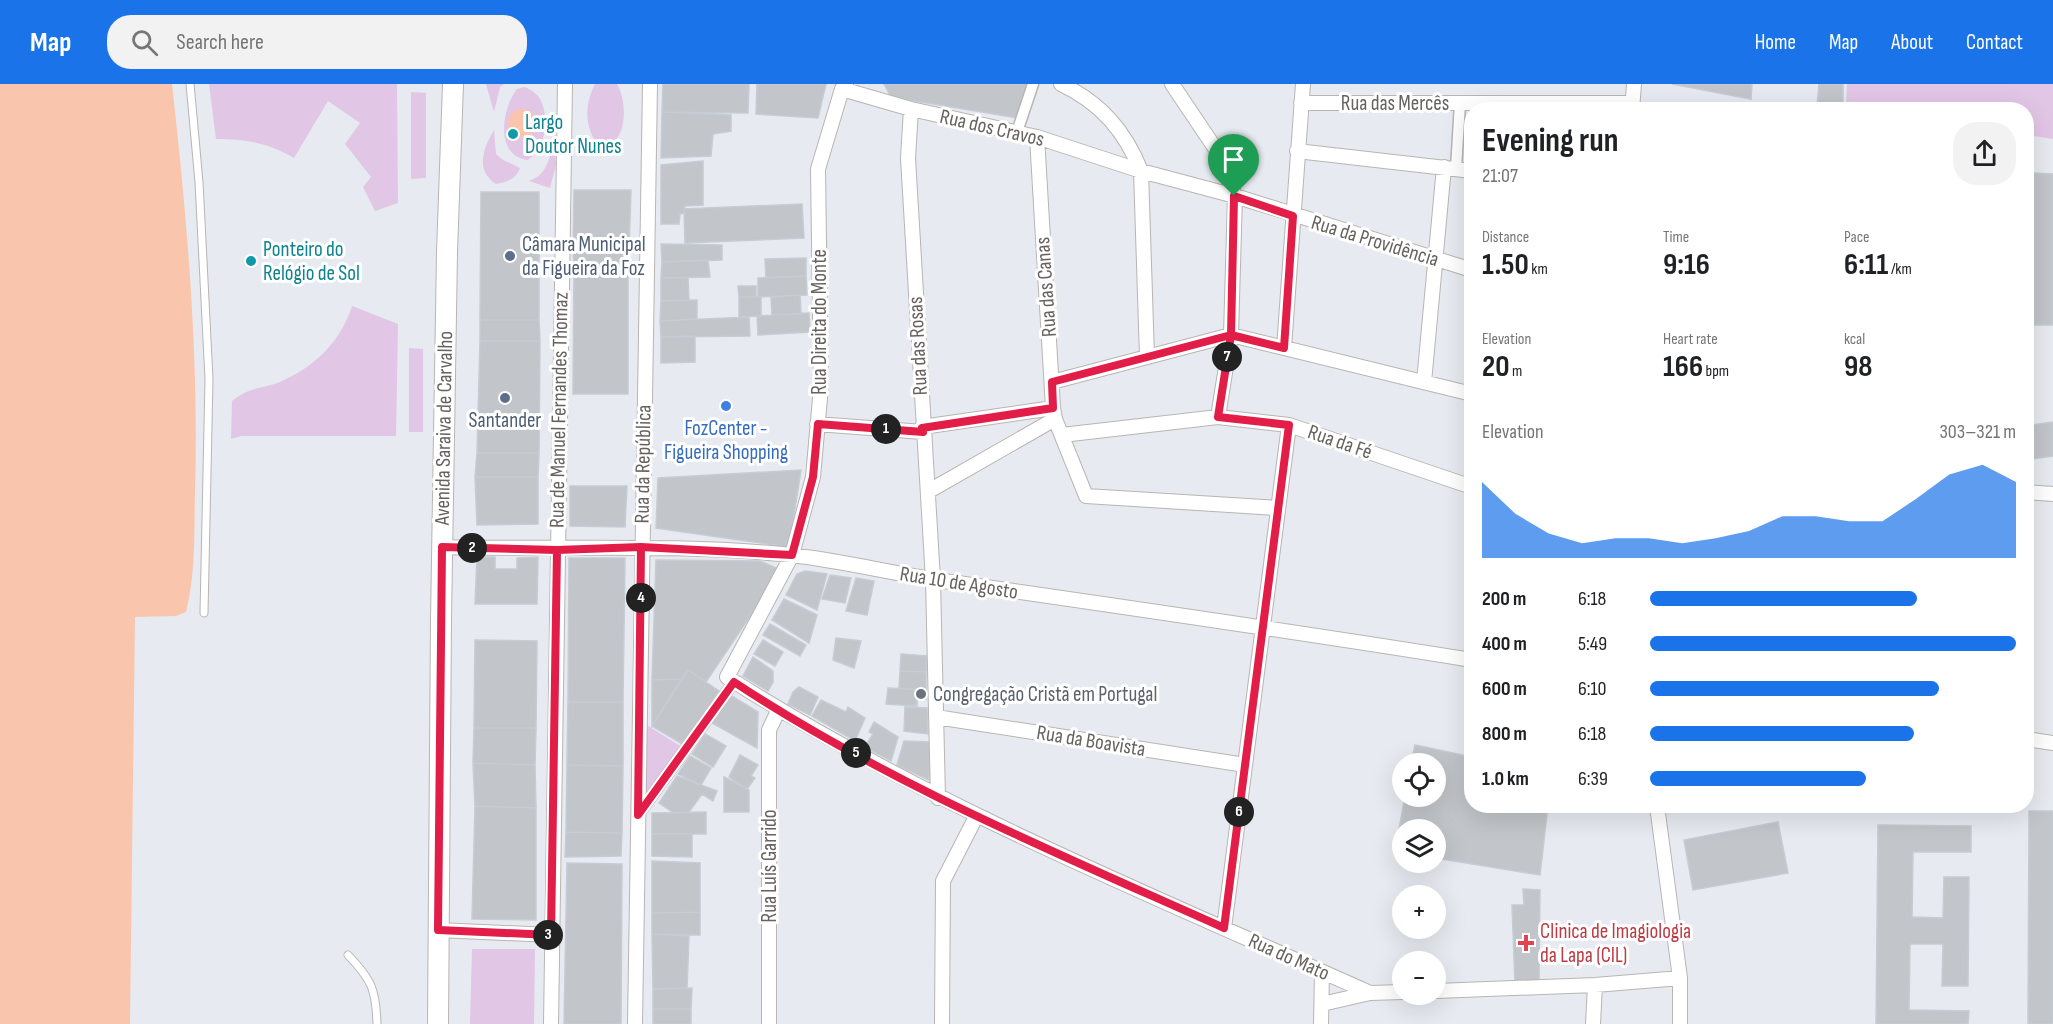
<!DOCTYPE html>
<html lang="en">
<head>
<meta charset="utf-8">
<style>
	body { margin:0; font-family:"Sofia Sans Condensed",sans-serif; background:#f2f2f2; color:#202124; height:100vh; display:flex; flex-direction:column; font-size:22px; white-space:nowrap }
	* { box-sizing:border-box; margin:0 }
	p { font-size:20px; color:#757577 }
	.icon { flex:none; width:33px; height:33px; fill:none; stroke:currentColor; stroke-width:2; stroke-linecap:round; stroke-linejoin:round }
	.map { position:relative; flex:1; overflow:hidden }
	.side { position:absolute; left:1464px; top:18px; width:570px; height:711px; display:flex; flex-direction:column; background:#fff; border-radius:24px; box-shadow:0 6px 24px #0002 }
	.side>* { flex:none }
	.tools { position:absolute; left:1392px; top:669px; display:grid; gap:12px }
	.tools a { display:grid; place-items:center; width:54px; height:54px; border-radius:50%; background:#fff; box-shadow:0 6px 24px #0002; font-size:30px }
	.pin { position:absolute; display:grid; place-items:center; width:51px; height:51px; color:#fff; margin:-62px -26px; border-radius:50% 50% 50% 0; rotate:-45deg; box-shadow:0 0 6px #0007 }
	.pin .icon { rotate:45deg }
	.km { position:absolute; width:30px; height:30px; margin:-15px; border-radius:50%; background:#222; color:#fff; font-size:16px; line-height:30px; text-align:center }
	.round { display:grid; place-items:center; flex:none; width:63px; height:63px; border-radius:24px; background:#f2f2f2 }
	.summary { display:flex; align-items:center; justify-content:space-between; height:102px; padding:0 18px }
	h1 { font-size:33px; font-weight:700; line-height:45px }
	.stats { display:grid; grid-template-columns:repeat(3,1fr); gap:9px; height:102px; padding:6px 18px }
	.stats div { display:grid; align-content:center }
	.stats b { font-size:30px; font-weight:700 }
	.stats small { font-size:16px; font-weight:400 }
	.stats p { font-size:16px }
	.chart { height:168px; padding:12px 18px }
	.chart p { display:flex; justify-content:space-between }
	.chart svg { width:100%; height:108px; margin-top:6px; fill:#1a73e8; opacity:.7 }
	ul { padding:0 18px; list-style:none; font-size:20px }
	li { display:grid; grid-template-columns:96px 72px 1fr; align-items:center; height:45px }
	li i { height:15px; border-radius:8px; background:#1a73e8 }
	header { display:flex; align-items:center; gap:36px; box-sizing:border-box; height:84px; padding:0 30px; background:#1a73e8; color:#fff }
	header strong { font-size:28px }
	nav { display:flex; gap:33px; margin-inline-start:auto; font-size:21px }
	.search { width:420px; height:54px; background:#f2f2f2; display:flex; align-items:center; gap:15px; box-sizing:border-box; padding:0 21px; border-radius:24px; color:#757577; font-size:22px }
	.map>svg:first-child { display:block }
	.green { fill:#e2c6e6 }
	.water { fill:#fac5ad }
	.building { fill:#c2c5c9; stroke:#c6ccd4; stroke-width:1.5 }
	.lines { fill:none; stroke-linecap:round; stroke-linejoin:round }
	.service-casing { stroke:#b9b5b2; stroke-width:9 }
	.pedestrian-casing { stroke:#b9b5b2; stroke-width:13 }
	.minor-casing { stroke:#b9b5b2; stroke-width:16 }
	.secondary-casing { stroke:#b9b5b2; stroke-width:22 }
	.service { stroke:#fff; stroke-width:7 }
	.pedestrian { stroke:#fff; stroke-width:10 }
	.minor { stroke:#fff; stroke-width:14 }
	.secondary { stroke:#fff; stroke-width:20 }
	.route-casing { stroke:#fff; stroke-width:12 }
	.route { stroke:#e11d48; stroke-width:8 }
	.culture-dot { fill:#0f9aa8; stroke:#fff; stroke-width:2 }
	.service-dot { fill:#5c6f8a; stroke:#fff; stroke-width:2 }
	.shop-dot { fill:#3f7fe0; stroke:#fff; stroke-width:2 }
	.worship-dot { fill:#6b7280; stroke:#fff; stroke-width:2 }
	.health-dot { fill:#e0444e; stroke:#fff; stroke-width:2 }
	.labels { text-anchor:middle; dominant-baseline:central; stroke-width:6; stroke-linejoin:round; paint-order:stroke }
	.street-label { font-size:21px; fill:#67625f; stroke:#fff }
	.culture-label { font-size:21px; fill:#0d838f; stroke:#fff; text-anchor:start }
	.service-label { font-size:21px; fill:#4e5e75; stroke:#fff; text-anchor:start }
	.shop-label { font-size:21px; fill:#366cbe; stroke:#fff }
	.worship-label { font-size:21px; fill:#5b616d; stroke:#fff; text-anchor:start }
	.health-label { font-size:21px; fill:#be3a42; stroke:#fff; text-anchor:start }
</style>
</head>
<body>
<header>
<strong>Map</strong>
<div class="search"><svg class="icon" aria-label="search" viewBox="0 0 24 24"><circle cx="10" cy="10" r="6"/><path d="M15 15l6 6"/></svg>Search here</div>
<nav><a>Home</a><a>Map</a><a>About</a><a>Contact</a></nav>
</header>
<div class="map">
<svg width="2053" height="940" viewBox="0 0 2053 940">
	<rect width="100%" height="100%" fill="#e7eaf0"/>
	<path class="green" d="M209 0H397L398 119 375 127 363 103 371 93 345 60 360 39 328 17 294 74C268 59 246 55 216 55Z
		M486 0H504L500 3 494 28Z
		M595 0H617C628 18 628 63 600 63 584 45 584 21 595 0Z
		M1847 0H2053V55L2027 51 2026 26 1846 25Z
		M524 3C551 11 547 45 540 66L528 76C494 72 502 24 517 5Z
		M411 8 426 9V94L411 95Z
		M494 46 496 70 503 76 520 84C516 95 507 98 496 100 475 86 483 65 494 46Z
		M554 60 556 81 550 104 529 97C547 91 548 76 554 60Z
		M352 222 398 240 396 352H241L231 355 232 317C252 301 264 306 284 296 317 281 341 256 352 222Z
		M409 264 423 265V348H409Z
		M645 640 685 665 638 731Z
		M472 865H535L534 940H470Z"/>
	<path class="water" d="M0 0H172C187 134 199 270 195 406 194 447 196 488 186 528L176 532 135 533 130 940H0Z
		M508 39a14 14 0 1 1 28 0a14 14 0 1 1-28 0Z"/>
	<path class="building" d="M663 0H749L748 29 662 28Z
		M757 0H826L818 34 756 30Z
		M884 0H1026L1018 34 891 13Z
		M1672 0H1752L1751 15Z
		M1819 0H1843V26L1817 23Z
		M662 28 731 31V47L713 50 711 72 661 74Z
		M703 77V121L685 122 684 129 680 130 679 140H661V81Z
		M2032 89 2053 90V241H2030Z
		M574 106H631L629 165H573Z
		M481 108H539V236H480Z
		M802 120 804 154 685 159 684 125Z
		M661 160 722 161V176L662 178Z
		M573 165H629L628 186 574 184Z
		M806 174V192L766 194 765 175Z
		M708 176 710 193 661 194 662 178Z
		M574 184 628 186V310H573Z
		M806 192 807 211 758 213V194Z
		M661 194H688L689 216 661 217Z
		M738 202H756V213H739Z
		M800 211 801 230 772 231 771 213Z
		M739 213H761V232L739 233Z
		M697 216V235L660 237 661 217Z
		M809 229 810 248 758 251 757 232Z
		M749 233 750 252 661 253 660 237Z
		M480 236H539L540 257H480Z
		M695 252V278L661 279V253Z
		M480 257H540L539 369H477Z
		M2053 338V372L2026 376V342Z
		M477 369H539L538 393H475Z
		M801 386 789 463 656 444 658 394Z
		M475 393H538V440L477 441Z
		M570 402H627L625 443 570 442Z
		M477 473H495V485H517V474L538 473 537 520H475Z
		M569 474H625L623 618H568Z
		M656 476 760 477 781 486 706 598 688 586 682 595 652 596Z
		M805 487 827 490 817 526 786 511 797 490Z
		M830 491 851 494 845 519 822 515Z
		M856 494 874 497 867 531 846 527Z
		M784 515 817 531 809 559 772 536Z
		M770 540 806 561 800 572 763 551Z
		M836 554 861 557 854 584 833 576Z
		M475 556 537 557 536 644H474Z
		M763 556 783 568 775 582 754 570Z
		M901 570 927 572 926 588 900 587Z
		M753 573 773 587V598L768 607 743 592Z
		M688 586 719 607 684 661 652 642Z
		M900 587 926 588V606L899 605Z
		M682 595 652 642V596Z
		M799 603 818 613 810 631 788 620 793 608Z
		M888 604 926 606V615H917V622L886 620Z
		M730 611 758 628 757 664 712 639Z
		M821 616 846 628 848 623 865 634 855 657 812 632Z
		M568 618H623V682L567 681Z
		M905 623 927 624 928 650 904 647Z
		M874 638 898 653 891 677 865 663 873 650 869 648Z
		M474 644H536L535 681 473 679Z
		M705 650 726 662 713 683 692 670Z
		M904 657 930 658 929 696 897 681Z
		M1415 661 1472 673V722H1548L1540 791 1436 774V746H1402V769L1395 767 1405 712H1436V680H1411Z
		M740 671 758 681 751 692 755 694 747 705 729 693Z
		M690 672 711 684 701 701 678 690Z
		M473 679 535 681 536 724 475 722Z
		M567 681 623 682 622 749 566 748Z
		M677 692 717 707 713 717 702 710 689 728 674 729 659 719Z
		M724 693 749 706V728H724Z
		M475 722 536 724V836L472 835Z
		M2029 727H2053V940H2028Z
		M706 728V750H652V729Z
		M1778 738 1788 789 1693 806 1684 756Z
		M1878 741 1971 742V768H1913L1912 833 1943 834 1944 793H1969L1968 902H1942L1943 860H1910L1909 926 1969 927 1968 940H1876Z
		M566 748 622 749 621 772 565 773Z
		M652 750H692V773L652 772Z
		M652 777 700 779V828L652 829Z
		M567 779 622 780 621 940H564Z
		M1523 805 1540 806 1539 898 1515 899 1512 821H1524Z
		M700 828V851L652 850V829Z
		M652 850 689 852 687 904 653 905Z
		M692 904 691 925H653V905Z
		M653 925H691V940H653Z"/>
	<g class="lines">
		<defs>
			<path id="service" d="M190 0 199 98 209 295 204 529
				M348 871C372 896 376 906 377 940"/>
			<path id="pedestrian" d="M1017 48 1033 0
				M1456 85 1460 19
				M638 731 734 598"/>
			<path id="minor" d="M846 0 842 5 818 85 821 303 813 393 792 471 727 593C930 722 1152 811 1370 909
				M1061 0C1101 19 1125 47 1141 87L1147 273
				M1172 0 1219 70 1235 112 1231 251 1218 333
				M842 5 911 25 1037 53 1141 87 1235 112 1472 186
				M1301 19H1632
				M911 25 908 74 933 496 938 714
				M1632 26 1634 0
				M1037 53 1053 324 1055 335 1086 412 1278 424
				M1297 67 1472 87
				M1284 264 1303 0
				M1052 298 1231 251 1472 310
				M1424 298 1444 83
				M817 340 923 348
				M922 343 1053 324
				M1062 351 1218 333 1289 341 1472 403
				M929 407 1055 335
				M2026 408 2053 410
				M442 463C559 466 675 459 791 471 845 477 898 491 951 498 1125 523 1298 548 1472 576
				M936 633 1245 681
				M2026 655 2053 659
				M1657 722 1680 894V940
				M1224 844 1289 341
				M438 846 551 851
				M1436 907 1595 901 1680 894
				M1322 920 1370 909 1402 908
				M551 940 565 0
				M635 940 650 0
				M769 940V646L778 627
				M942 940 943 797 976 733
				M1321 940 1322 888
				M1593 940 1595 901"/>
			<path id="secondary" d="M438 940 441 536 447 168 453 0"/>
		</defs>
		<use href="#service" class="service-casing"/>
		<use href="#pedestrian" class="pedestrian-casing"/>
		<use href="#minor" class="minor-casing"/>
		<use href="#secondary" class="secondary-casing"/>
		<use href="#service" class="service"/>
		<use href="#pedestrian" class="pedestrian"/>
		<use href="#minor" class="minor"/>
		<use href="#secondary" class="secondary"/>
	</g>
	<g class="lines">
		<defs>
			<path id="route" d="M1234 112 1231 251 1052 298 1053 324 922 344 923 348 818 340 813 393 792 471 641 463 557 466 442 463 438 846 551 851 557 466 641 463 638 731 734 598C887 699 1057 769 1224 844L1289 341 1218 333 1231 251 1284 264 1293 132 1234 112"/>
		</defs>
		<use href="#route" class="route-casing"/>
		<use href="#route" class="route"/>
	</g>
	<g class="culture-dot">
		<circle cx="513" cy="50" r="6"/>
		<circle cx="251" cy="177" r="6"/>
	</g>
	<g class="service-dot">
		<circle cx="510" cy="172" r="6"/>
		<circle cx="505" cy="314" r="6"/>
	</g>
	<circle class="shop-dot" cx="726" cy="322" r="6"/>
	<circle class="worship-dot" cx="921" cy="610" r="6"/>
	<path class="health-dot" d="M1523 850h6v6h6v6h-6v6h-6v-6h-6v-6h6z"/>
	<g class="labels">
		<g class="street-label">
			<text x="1395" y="19">Rua das Mercês</text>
			<text transform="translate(992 44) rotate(13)">Rua dos Cravos</text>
			<text transform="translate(1375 157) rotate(17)">Rua da Providência</text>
			<text transform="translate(1046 203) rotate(-94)">Rua das Canas</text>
			<text transform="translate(819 238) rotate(-90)">Rua Direita do Monte</text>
			<text transform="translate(918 262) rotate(-93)">Rua das Rosas</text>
			<text transform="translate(559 326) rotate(-89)">Rua de Manuel Fernandes Thomaz</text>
			<text transform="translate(444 344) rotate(-89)">Avenida Saraiva de Carvalho</text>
			<text transform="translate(1340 358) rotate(19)">Rua da Fé</text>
			<text transform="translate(643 380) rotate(-89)">Rua da República</text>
			<text transform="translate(959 499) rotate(9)">Rua 10 de Agosto</text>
			<text transform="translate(1091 657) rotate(9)">Rua da Boavista</text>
			<text transform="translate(769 782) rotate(-90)">Rua Luís Garrido</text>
			<text transform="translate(1289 873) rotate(24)">Rua do Mato</text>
		</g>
		<g class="culture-label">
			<text x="525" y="38">Largo<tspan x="525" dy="24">Doutor Nunes</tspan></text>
			<text x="263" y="165">Ponteiro do<tspan x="263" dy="24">Relógio de Sol</tspan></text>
		</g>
		<g class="service-label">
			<text x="522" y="160">Câmara Municipal<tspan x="522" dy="24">da Figueira da Foz</tspan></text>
			<text x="505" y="336" text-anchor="middle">Santander</text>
		</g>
		<g class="shop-label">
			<text x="726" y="344">FozCenter -<tspan x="726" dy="24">Figueira Shopping</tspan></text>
		</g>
		<g class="worship-label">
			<text x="933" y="610">Congregação Cristã em Portugal</text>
		</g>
		<g class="health-label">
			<text x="1540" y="847">Clinica de Imagiologia<tspan x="1540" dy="24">da Lapa (CIL)</tspan></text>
		</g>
	</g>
</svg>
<div class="tools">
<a><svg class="icon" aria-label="locate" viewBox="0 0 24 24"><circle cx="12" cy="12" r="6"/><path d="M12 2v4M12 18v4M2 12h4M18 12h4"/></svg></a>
<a><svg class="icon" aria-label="layers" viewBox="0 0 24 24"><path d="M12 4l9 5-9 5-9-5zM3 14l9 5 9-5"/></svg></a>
<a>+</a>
<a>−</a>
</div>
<div class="pin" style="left:1234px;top:112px;background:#1e9e55"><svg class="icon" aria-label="arrive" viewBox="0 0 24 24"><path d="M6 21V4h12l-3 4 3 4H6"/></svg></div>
<b class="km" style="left:886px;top:345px">1</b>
<b class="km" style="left:472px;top:464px">2</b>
<b class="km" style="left:548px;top:851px">3</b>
<b class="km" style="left:641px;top:514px">4</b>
<b class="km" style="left:856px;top:669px">5</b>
<b class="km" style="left:1239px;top:728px">6</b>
<b class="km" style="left:1227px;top:273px">7</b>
<section class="side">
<div class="summary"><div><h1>Evening run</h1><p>21:07</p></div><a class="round"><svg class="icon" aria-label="share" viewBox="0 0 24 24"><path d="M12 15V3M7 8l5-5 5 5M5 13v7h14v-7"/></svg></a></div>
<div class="stats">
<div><p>Distance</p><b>1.50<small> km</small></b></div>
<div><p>Time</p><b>9:16</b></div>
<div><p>Pace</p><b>6:11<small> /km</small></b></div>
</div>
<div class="stats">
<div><p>Elevation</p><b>20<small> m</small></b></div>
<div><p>Heart rate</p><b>166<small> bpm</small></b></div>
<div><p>kcal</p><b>98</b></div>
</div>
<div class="chart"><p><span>Elevation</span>303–321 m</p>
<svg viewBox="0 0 160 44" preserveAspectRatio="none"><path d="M0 44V13L10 26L20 34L30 38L40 36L50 36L60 38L70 36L80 33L90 27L100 27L110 29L120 29L130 20L140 10L150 6L160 13V44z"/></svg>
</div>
<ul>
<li><b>200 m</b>6:18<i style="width:73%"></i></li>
<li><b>400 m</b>5:49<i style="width:100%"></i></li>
<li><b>600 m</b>6:10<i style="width:79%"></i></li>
<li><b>800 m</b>6:18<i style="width:72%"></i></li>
<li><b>1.0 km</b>6:39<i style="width:59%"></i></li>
</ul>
</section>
</div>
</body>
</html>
